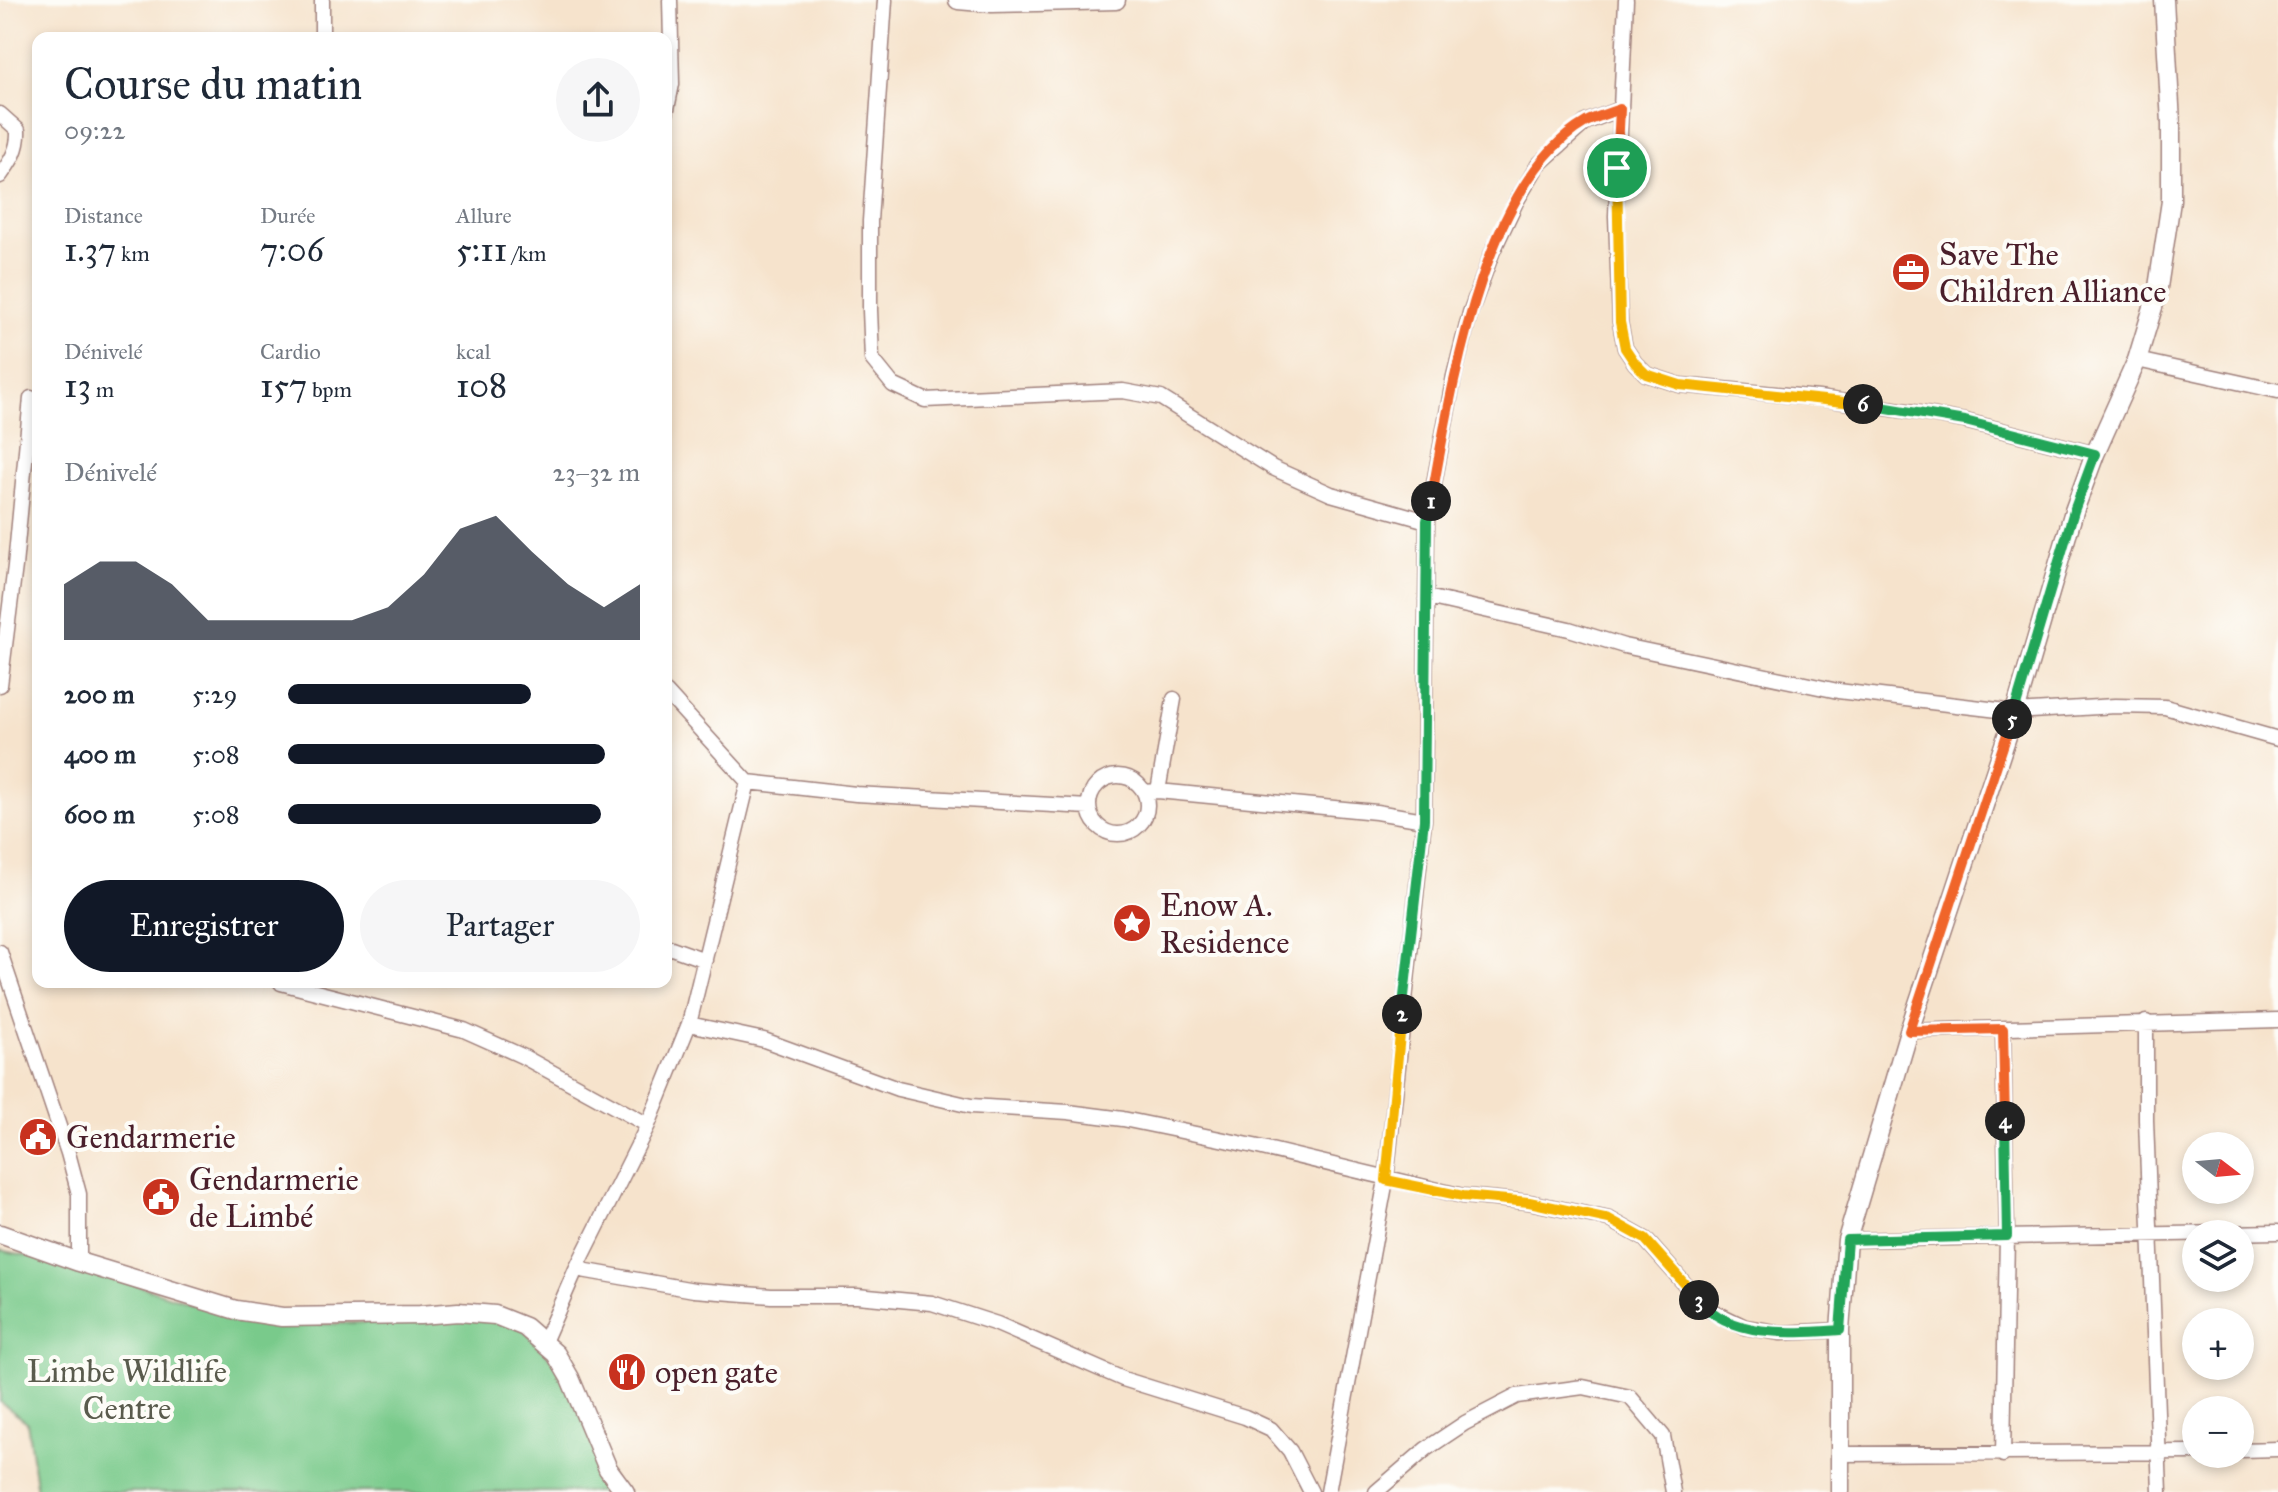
<!DOCTYPE html>
<html lang="fr">
<head>
<meta charset="utf-8">
<style>
	body { margin:0; font-family:"IM FELL Great Primer",serif; background:#f6f6f7; color:#1f2937; height:100vh; display:flex; flex-direction:column; font-size:30px; white-space:nowrap }
	* { box-sizing:border-box; margin:0 }
	p { font-size:26px; color:#747a83 }
	.icon { flex:none; width:44px; height:44px; fill:none; stroke:currentColor; stroke-width:2; stroke-linecap:round; stroke-linejoin:round }
	.map { position:relative; flex:1; overflow:hidden }
	.sheet { position:absolute; left:32px; top:32px; width:640px; height:956px; display:flex; flex-direction:column; background:#fff; border-radius:16px; box-shadow:0 4px 12px #0003 }
	.sheet>* { flex:none }
	.needle { width:52px; rotate:106deg }
	.buttons { position:absolute; left:2182px; top:1132px; display:grid; gap:16px }
	.buttons a { display:grid; place-items:center; width:72px; height:72px; border-radius:50%; background:#fff; box-shadow:0 4px 12px #0003; font-size:40px }
	.pin { position:absolute; display:grid; place-items:center; width:68px; height:68px; color:#fff; margin:-34px; border:4px solid #fff; border-radius:50%; box-shadow:0 2px 8px #0007 }
	.km { position:absolute; width:40px; height:40px; margin:-20px; border-radius:50%; background:#222; color:#fff; font-size:22px; line-height:40px; text-align:center }
	.round { display:grid; place-items:center; flex:none; width:84px; height:84px; border-radius:42px; background:#f6f6f7 }
	.summary { display:flex; align-items:center; justify-content:space-between; height:136px; padding:0 32px }
	h1 { font-size:44px; font-weight:600; line-height:60px }
	.stats { display:grid; grid-template-columns:repeat(3,1fr); gap:12px; height:136px; padding:8px 32px }
	.stats div { display:grid; align-content:center }
	.stats b { font-size:34px; font-weight:600 }
	.stats small { font-size:22px; font-weight:400 }
	.stats p { font-size:22px }
	.chart { height:224px; padding:16px 32px }
	.chart p { display:flex; justify-content:space-between }
	.chart svg { width:100%; height:144px; margin-top:8px; fill:#111827; opacity:.7 }
	.action { display:flex; gap:16px; margin-top:auto; padding:16px 32px }
	.action a { flex:1; height:92px; border-radius:48px; background:#111827; color:#fff; font-size:32px; font-weight:600; line-height:92px; text-align:center }
	.action a+a { background:#f6f6f7; color:#1f2937 }
	ul { padding:0 32px; list-style:none; font-size:26px }
	li { display:grid; grid-template-columns:128px 96px 1fr; align-items:center; height:60px }
	li i { height:20px; border-radius:10px; background:#111827 }
	.map>svg:first-child { display:block }
	.green { fill:#79ca8b; stroke:#62745b; stroke-width:2 }
	.lines { fill:none; stroke-linecap:round; stroke-linejoin:round }
	.minor-casing { stroke:#a0817c; stroke-width:17 }
	.tertiary-casing { stroke:#a0817c; stroke-width:21 }
	.minor { stroke:#fff; stroke-width:14 }
	.tertiary { stroke:#fff; stroke-width:18 }
	.split-1-casing { stroke:#fff; stroke-width:16 }
	.split-2-casing { stroke:#fff; stroke-width:16 }
	.split-3-casing { stroke:#fff; stroke-width:16 }
	.split-4-casing { stroke:#fff; stroke-width:16 }
	.split-5-casing { stroke:#fff; stroke-width:16 }
	.split-6-casing { stroke:#fff; stroke-width:16 }
	.split-7-casing { stroke:#fff; stroke-width:16 }
	.split-1 { stroke:#f0652b; stroke-width:10 }
	.split-2 { stroke:#22a559; stroke-width:10 }
	.split-3 { stroke:#f5b400; stroke-width:10 }
	.split-4 { stroke:#22a559; stroke-width:10 }
	.split-5 { stroke:#f0652b; stroke-width:10 }
	.split-6 { stroke:#22a559; stroke-width:10 }
	.split-7 { stroke:#f5b400; stroke-width:10 }
	.labels { text-anchor:middle; dominant-baseline:central; stroke-width:8; stroke-linejoin:round; paint-order:stroke }
	.poi-label { font-size:32px; fill:#4a1f2b; stroke:#fdfcf7; text-anchor:start }
	.park-label { font-size:32px; fill:#5a5b4d; stroke:#fdfcf7 }
</style>
</head>
<body>
<div class="map">
<svg width="2278" height="1492" viewBox="0 0 2278 1492">
	<rect width="100%" height="100%" fill="#fdfcf7"/>
	<filter id="ink" filterUnits="userSpaceOnUse"><feTurbulence type="fractalNoise" baseFrequency=".0125" numOctaves="2"/><feDisplacementMap in="SourceGraphic" scale="16" xChannelSelector="R" yChannelSelector="G"/><feConvolveMatrix kernelMatrix="1 2 1 2 8 2 1 2 1" color-interpolation-filters="sRGB"/></filter>
	<filter id="wash" filterUnits="userSpaceOnUse"><feTurbulence type="fractalNoise" baseFrequency=".006" numOctaves="4" result="noise"/><feDisplacementMap in="SourceGraphic" scale="32" xChannelSelector="R" yChannelSelector="G"/><feGaussianBlur stdDeviation="1.8" result="paint"/><feColorMatrix in="noise" values="0 0 0 0 0 0 0 0 0 0 0 0 0 0 0 0 0 1.4 0 .05"/><feComposite in="paint" operator="in"/></filter>
	<g filter="url(#wash)">
		<rect width="100%" height="100%" fill="#f6e3cc"/>
		<path class="green" d="M0 1250 74 1265 252 1322 305 1325 493 1317 524 1329 556 1364 618 1492H37L27 1422 0 1402Z"/>
	</g>
	<g filter="url(#ink)">
		<g class="lines">
			<defs>
				<path id="minor" d="M885 0 870 221V310L872 359 893 385 925 400 1123 391 1161 398 1273 468 1331 494 1427 521
					M1626 0 1616 216 1620 322 1625 348 1635 363 1646 374 1680 385 1818 398 1914 412 1965 421 2095 454
					M322 38V0
					M0 114 18 130C19 149 11 161 0 176
					M666 114 672 84 670 0
					M2137 360 2278 391
					M1427 597 1569 629 1624 646 1838 691 2015 712 2115 706 2165 707 2278 739
					M0 685 15 566 31 398
					M666 692 748 782 856 794 1089 807
					M1089 805a29 29 0 1 1 58 0a29 29 0 1 1-58 0Z
					M1158 791 1174 699
					M1144 792 1158 791 1376 812 1424 820 1427 521 1454 376 1470 313 1492 253 1516 202 1538 165 1586 122 1620 109
					M666 946 705 960
					M0 952 68 1153 79 1194V1262
					M281 983 464 1030 522 1056 648 1125
					M2146 1022V1120L2160 1492
					M689 1024 764 1040 898 1089 971 1106 1068 1112 1123 1119 1254 1146 1463 1196 1529 1202 1609 1219 1645 1239 1706 1308 1745 1327 1781 1333 1840 1330
					M1909 1031 2278 1020
					M1847 1240 2278 1232
					M576 1269 694 1290 771 1296H857L932 1303 997 1324 1123 1379 1245 1417 1271 1429 1290 1451 1311 1492
					M544 1342 576 1269 648 1125 689 1024 748 782
					M2240 1450 2278 1449
					M1840 1454 2196 1452
					M2003 1455 2007 1236 2003 1029
					M1328 1492 1386 1180 1424 820
					M1376 1492 1426 1449 1465 1423 1517 1396 1583 1387 1630 1397 1663 1436 1673 1492"/>
				<path id="tertiary" d="M958 0 992 3 1116 0
					M0 1234 79 1262 236 1310 282 1317 420 1315 458 1312 495 1315 525 1327 556 1354 570 1378 608 1469 625 1492
					M1840 1492V1330L1847 1240 1909 1031 2015 712 2074 511 2095 454 2137 360 2157 294 2171 201V123L2164 0"/>
			</defs>
			<use href="#minor" class="minor-casing"/>
			<use href="#tertiary" class="tertiary-casing"/>
			<use href="#minor" class="minor"/>
			<use href="#tertiary" class="tertiary"/>
		</g>
	</g>
	<g class="lines" filter="url(#ink)">
		<defs>
			<path id="split-1" d="M1431 501C1451 393 1482 182 1586 122 1596 117 1609 113 1620 109L1617 168"/>
			<path id="split-2" d="M1402 1014 1424 820 1427 521 1431 501"/>
			<path id="split-3" d="M1402 1014 1386 1180 1463 1196 1529 1202 1609 1219 1645 1239 1699 1300"/>
			<path id="split-4" d="M1699 1300C1732 1339 1794 1333 1840 1330L1847 1240 2007 1236 2005 1121"/>
			<path id="split-5" d="M2005 1121 2003 1029 1909 1031 2012 719"/>
			<path id="split-6" d="M1863 404 1965 421 2095 454 2074 511 2012 719"/>
			<path id="split-7" d="M1617 168 1620 322 1625 348 1635 363 1646 374 1680 385 1863 404"/>
		</defs>
		<use href="#split-1" class="split-1-casing"/>
		<use href="#split-2" class="split-2-casing"/>
		<use href="#split-3" class="split-3-casing"/>
		<use href="#split-4" class="split-4-casing"/>
		<use href="#split-5" class="split-5-casing"/>
		<use href="#split-6" class="split-6-casing"/>
		<use href="#split-7" class="split-7-casing"/>
		<use href="#split-1" class="split-1"/>
		<use href="#split-2" class="split-2"/>
		<use href="#split-3" class="split-3"/>
		<use href="#split-4" class="split-4"/>
		<use href="#split-5" class="split-5"/>
		<use href="#split-6" class="split-6"/>
		<use href="#split-7" class="split-7"/>
	</g>
	<defs>
		<symbol id="office-disc" viewBox="-11 -11 22 22"><circle r="9.5" fill="#c8321e" stroke="#fdfcf7"/><path d="M-6-3h4V-5.5h4V-3h4V5H-6ZM-1-4.5V-3h2v-1.5ZM-6 0V1H6V0Z" fill="#fff"/></symbol>
		<symbol id="sight-disc" viewBox="-11 -11 22 22"><circle r="9.5" fill="#c8321e" stroke="#fdfcf7"/><path d="M0-6L1.8-2.2L6-1.7L2.9 1.2L3.7 5.4L0 3.3L-3.7 5.4L-2.9 1.2L-6-1.7L-1.8-2.2Z" fill="#fff"/></symbol>
		<symbol id="civic-disc" viewBox="-11 -11 22 22"><circle r="9.5" fill="#c8321e" stroke="#fdfcf7"/><path d="M-.6-6.5H3V-4.5H.6V-3L4-1V1h2V6H-6V1h2V-1L-.6-3ZM-1.2 2.5V6h2.4V2.5Z" fill="#fff"/></symbol>
		<symbol id="restaurant-disc" viewBox="-11 -11 22 22"><circle r="9.5" fill="#c8321e" stroke="#fdfcf7"/><path d="M-5-6h1v4h1v-4h1v4h1v-4h1v5L-1.5 .5V6h-2V.5L-5-1ZM5-6V6H3V1.5H1.5Q1.5-4 5-6Z" fill="#fff"/></symbol>
	</defs>
	<g fill-rule="evenodd">
		<use href="#office-disc" x="1889" y="250" width="44" height="44"/>
		<use href="#sight-disc" x="1110" y="901" width="44" height="44"/>
		<use href="#civic-disc" x="16" y="1115" width="44" height="44"/>
		<use href="#civic-disc" x="139" y="1175" width="44" height="44"/>
		<use href="#restaurant-disc" x="605" y="1350" width="44" height="44"/>
	</g>
	<g class="labels">
		<g class="poi-label">
			<text x="1939" y="254">Save The<tspan x="1939" dy="37">Children Alliance</tspan></text>
			<text x="1160" y="905">Enow A.<tspan x="1160" dy="37">Residence</tspan></text>
			<text x="66" y="1137">Gendarmerie</text>
			<text x="189" y="1179">Gendarmerie<tspan x="189" dy="37">de Limbé</tspan></text>
			<text x="655" y="1372">open gate</text>
		</g>
		<g class="park-label">
			<text x="127" y="1371">Limbe Wildlife<tspan x="127" dy="37">Centre</tspan></text>
		</g>
	</g>
</svg>
<div class="buttons">
<a><svg class="needle" viewBox="-14 -14 28 28"><path d="M0-13l5 13h-10z" fill="#e53935"/><path d="M0 13l5-13h-10z" fill="#747a83"/></svg></a>
<a><svg class="icon" aria-label="layers" viewBox="0 0 24 24"><path d="M12 4l9 5-9 5-9-5zM3 14l9 5 9-5"/></svg></a>
<a>+</a>
<a>−</a>
</div>
<div class="pin" style="left:1617px;top:168px;background:#1e9e55"><svg class="icon" aria-label="arrive" viewBox="0 0 24 24"><path d="M6 21V4h12l-3 4 3 4H6"/></svg></div>
<b class="km" style="left:1431px;top:501px">1</b>
<b class="km" style="left:1402px;top:1014px">2</b>
<b class="km" style="left:1699px;top:1300px">3</b>
<b class="km" style="left:2005px;top:1121px">4</b>
<b class="km" style="left:2012px;top:719px">5</b>
<b class="km" style="left:1863px;top:404px">6</b>
<section class="sheet">
<div class="summary"><div><h1>Course du matin</h1><p>09:22</p></div><a class="round"><svg class="icon" aria-label="share" viewBox="0 0 24 24"><path d="M12 15V3M7 8l5-5 5 5M5 13v7h14v-7"/></svg></a></div>
<div class="stats">
<div><p>Distance</p><b>1.37<small> km</small></b></div>
<div><p>Durée</p><b>7:06</b></div>
<div><p>Allure</p><b>5:11<small> /km</small></b></div>
</div>
<div class="stats">
<div><p>Dénivelé</p><b>13<small> m</small></b></div>
<div><p>Cardio</p><b>157<small> bpm</small></b></div>
<div><p>kcal</p><b>108</b></div>
</div>
<div class="chart"><p><span>Dénivelé</span>23–32 m</p>
<svg viewBox="0 0 160 44" preserveAspectRatio="none"><path d="M0 44V27L10 20L20 20L30 27L40 38L50 38L60 38L70 38L80 38L90 34L100 24L110 10L120 6L130 17L140 27L150 34L160 27V44z"/></svg>
</div>
<ul>
<li><b>200 m</b>5:29<i style="width:69%"></i></li>
<li><b>400 m</b>5:08<i style="width:90%"></i></li>
<li><b>600 m</b>5:08<i style="width:89%"></i></li>
</ul>
<div class="action"><a>Enregistrer</a><a>Partager</a></div>
</section>
</div>
</body>
</html>
